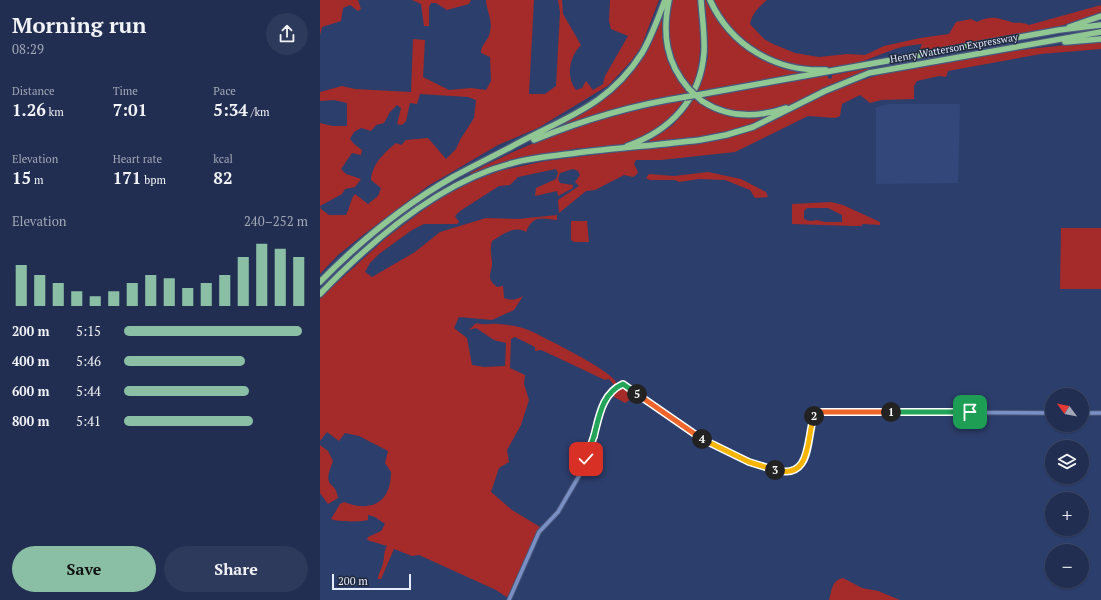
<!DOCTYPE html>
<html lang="en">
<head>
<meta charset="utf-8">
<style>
	body { margin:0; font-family:"PT Serif",serif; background:#2d3a5b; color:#f1f3f6; height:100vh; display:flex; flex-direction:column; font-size:15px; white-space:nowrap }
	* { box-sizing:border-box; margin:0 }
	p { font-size:13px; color:#a2a8b7 }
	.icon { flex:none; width:22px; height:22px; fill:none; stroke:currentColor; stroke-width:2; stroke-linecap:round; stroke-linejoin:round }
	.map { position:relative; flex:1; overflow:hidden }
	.side { display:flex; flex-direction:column; background:#212e51; width:320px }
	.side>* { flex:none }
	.needle { width:26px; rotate:302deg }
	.fabs { position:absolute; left:725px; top:388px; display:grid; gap:8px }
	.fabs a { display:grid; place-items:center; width:44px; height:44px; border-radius:50%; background:#212e51; box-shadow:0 1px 3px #0004,0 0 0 1px #3e4a68; font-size:20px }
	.scale { position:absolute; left:12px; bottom:10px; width:79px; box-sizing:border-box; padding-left:4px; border:2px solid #e3ebfc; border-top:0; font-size:11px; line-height:14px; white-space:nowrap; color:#e3ebfc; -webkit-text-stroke:3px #1e273b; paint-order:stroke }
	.pin { position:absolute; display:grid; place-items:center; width:34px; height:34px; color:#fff; margin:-17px; border-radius:8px; box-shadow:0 2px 6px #0006 }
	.km { position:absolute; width:20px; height:20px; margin:-10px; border-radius:50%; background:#222; color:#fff; font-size:11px; line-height:20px; text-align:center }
	.round { display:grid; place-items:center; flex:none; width:42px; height:42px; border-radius:21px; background:#2d3a5b }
	.overview { display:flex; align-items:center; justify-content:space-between; height:68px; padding:0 12px }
	h1 { font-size:22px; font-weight:700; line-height:30px }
	.stats { display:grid; grid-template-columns:repeat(3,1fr); gap:6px; height:68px; padding:4px 12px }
	.stats div { display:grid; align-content:center }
	.stats b { font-size:17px; font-weight:700 }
	.stats small { font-size:11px; font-weight:400 }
	.stats p { font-size:11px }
	.chart { height:112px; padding:8px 12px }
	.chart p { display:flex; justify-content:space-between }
	.chart svg { width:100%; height:72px; margin-top:4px; stroke:#8abfa5; stroke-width:6 }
	.button { display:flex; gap:8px; margin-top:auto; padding:8px 12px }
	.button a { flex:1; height:46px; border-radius:24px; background:#8abfa5; color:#111; font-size:16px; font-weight:700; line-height:46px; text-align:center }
	.button a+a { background:#2d3a5b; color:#f1f3f6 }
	ul { padding:0 12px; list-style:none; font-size:13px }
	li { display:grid; grid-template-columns:64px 48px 1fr; align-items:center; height:30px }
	li i { height:10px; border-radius:5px; background:#8abfa5 }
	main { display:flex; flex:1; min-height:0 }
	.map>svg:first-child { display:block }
	.built { fill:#33477b }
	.green { fill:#a42b2a; fill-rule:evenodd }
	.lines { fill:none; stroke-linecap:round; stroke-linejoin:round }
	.tertiary-casing { stroke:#4a587c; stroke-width:5.5 }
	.motorway-casing { stroke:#4a587c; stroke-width:8 }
	.tertiary { stroke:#7a90c4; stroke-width:3.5 }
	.motorway { stroke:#90c793; stroke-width:5.5 }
	.motorway-bridge-casing { stroke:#4a587c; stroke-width:8; stroke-linecap:butt }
	.motorway-bridge { stroke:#90c793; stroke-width:5.5 }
	.split-1-casing { stroke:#fff; stroke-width:8 }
	.split-2-casing { stroke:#fff; stroke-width:8 }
	.split-3-casing { stroke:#fff; stroke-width:8 }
	.split-4-casing { stroke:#fff; stroke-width:8 }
	.split-5-casing { stroke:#fff; stroke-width:8 }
	.split-6-casing { stroke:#fff; stroke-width:8 }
	.split-7-casing { stroke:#fff; stroke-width:8 }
	.split-1 { stroke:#22a559; stroke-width:5 }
	.split-2 { stroke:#f0652b; stroke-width:5 }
	.split-3 { stroke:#f5b400; stroke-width:5 }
	.split-4 { stroke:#f5b400; stroke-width:5 }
	.split-5 { stroke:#f0652b; stroke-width:5 }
	.split-6 { stroke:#22a559; stroke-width:5 }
	.split-7 { stroke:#22a559; stroke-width:5 }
	.labels { text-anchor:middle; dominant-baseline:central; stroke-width:3; stroke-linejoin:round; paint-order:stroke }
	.street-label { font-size:10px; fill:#e3ebfc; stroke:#1e273b }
</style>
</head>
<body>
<main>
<section class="side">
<div class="overview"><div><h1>Morning run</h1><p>08:29</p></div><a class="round"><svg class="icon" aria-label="share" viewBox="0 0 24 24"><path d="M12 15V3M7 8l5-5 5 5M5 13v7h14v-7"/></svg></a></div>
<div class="stats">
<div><p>Distance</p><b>1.26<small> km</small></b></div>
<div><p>Time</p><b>7:01</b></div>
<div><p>Pace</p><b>5:34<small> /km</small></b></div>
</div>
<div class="stats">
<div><p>Elevation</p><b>15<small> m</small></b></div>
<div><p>Heart rate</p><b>171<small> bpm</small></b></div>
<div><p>kcal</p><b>82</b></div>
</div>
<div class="chart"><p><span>Elevation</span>240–252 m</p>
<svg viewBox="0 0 160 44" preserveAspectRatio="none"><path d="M5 44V19M15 44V25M25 44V30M35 44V35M45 44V38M55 44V35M65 44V30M75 44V25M85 44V27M95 44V33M105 44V30M115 44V25M125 44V14M135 44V6M145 44V9M155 44V14"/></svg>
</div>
<ul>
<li><b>200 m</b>5:15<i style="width:97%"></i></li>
<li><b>400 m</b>5:46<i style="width:66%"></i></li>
<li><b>600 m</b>5:44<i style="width:68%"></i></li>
<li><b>800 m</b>5:41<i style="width:70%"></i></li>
</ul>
<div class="button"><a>Save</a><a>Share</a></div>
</section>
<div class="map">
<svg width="781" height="600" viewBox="0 0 781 600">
	<rect width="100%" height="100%" fill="#2c3e6c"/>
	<path class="built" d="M568 104H640L638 183 556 184V110L554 108Z"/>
	<path class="green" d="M0 0H38L41 9 38 11 30 5 23 8 21 21 2 27 0 35Z
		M92 0H151L149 4 127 10 116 3H111L109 7V26H104L101 4Z
		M166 0H214L209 94H225L236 86 240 12 238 0H242L243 14 261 45C250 56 245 76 256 90L262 88 266 81 273 90 283 84 285 76 308 36 291 29 289 21 290 0H339L321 47 312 60 289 85 218 128 178 145 108 186 43 235 18 255 0 274V123L12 126H27V103L14 100 0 101V92L22 86 35 89 91 92 93 39 105 40 103 77 129 90 151 88 166 90 171 81 170 57 161 53C161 44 169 40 170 32 173 19 166 10 166 0ZM100 94 148 97 156 100 154 118 140 140 136 149 126 159 108 138 86 140 81 145 76 143C64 153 52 164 51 180L61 188 58 196 48 204 35 194C30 200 30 208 26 215H9L1 209 0 206 22 194 25 189 35 187 41 179 26 174 21 169 32 153 41 155 42 150 34 144 30 139 34 132 41 128 51 131 56 125 64 123 70 112 77 105 81 108 77 124 82 125 86 121 90 103 97 104Z
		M351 0H378C381 29 383 63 372 90L355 66 347 38Z
		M383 0H388C405 36 423 52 460 67 468 70 479 69 486 73L377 93 386 60 388 59Z
		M392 0H447C439 7 432 13 430 24L444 39 453 44 475 53 499 57 527 54 545 55 564 46 600 38 629 34 636 22 651 19 657 22C671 15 677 18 691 22 698 24 700 21 709 25L781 5V13C723 35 660 41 599 51L602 44C593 45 584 46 575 49 555 56 538 65 517 67 466 74 413 48 392 0Z
		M342 16C344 23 342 33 343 41 346 61 356 79 370 94L295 109 229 131 271 108 298 87 327 48Z
		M781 41V49L721 54 628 71 626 77 619 76 597 81 594 86V99L561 100 550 103 540 95 522 104 520 116 515 118 488 116 415 152 341 160H316L314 164 318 172 317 174 313 177 304 175 275 190 266 191 239 213 238 200 259 186 255 182 260 175 258 171 253 169 240 173 238 179 240 183 253 185V188L238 196 237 191 215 196 216 188 236 179 238 173 236 169 198 177 190 185 179 186 140 211 135 216 139 222 137 224H104L92 230 59 254 50 263 45 272 52 277 95 252 120 232 166 218 198 219 237 215V220C220 218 213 215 206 232 194 225 182 235 172 241 170 248 171 254 172 261 173 273 164 277 177 287L183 286 184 298C191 301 196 300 203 296L194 310 172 320 139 317 134 328 147 338 152 365 164 367 185 366 186 343 174 340 156 328 149 330 156 323C165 326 170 323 178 324 191 325 202 327 213 332 226 339 298 373 297 385L295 386 289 379 285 380 232 355 221 350 215 351V347L195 337 191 339 190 368 205 375 204 384 209 400 201 425 187 450 189 462 179 468 171 492 192 510 220 527 188 598 176 590 99 555 92 556 74 549 61 579H58C58 573 62 569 63 563 65 556 63 553 67 546L47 540 48 537 61 531 65 524 55 517 48 515V520C43 522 16 522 11 519L20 504 24 502C52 513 71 502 71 472L65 463 68 451 39 436 25 433 19 441 7 432 0 441V298L66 238 118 199 153 181 179 171 225 161 398 139 445 125 514 89 565 73 691 51Z
		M551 68 468 106 437 114 403 110 380 97 507 75 509 79 512 78V75Z
		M374 98C398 118 426 121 455 114 446 118 437 124 427 127 395 137 362 139 329 143V141L353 125Z
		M368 99 338 130 308 144 266 149C256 146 244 152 236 153 205 159 181 162 152 175L150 173C220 136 291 113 368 99Z
		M388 172 421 179 446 192 448 197 435 198 430 190 405 180 379 179 359 182 355 180H330L326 178 329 174 354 176Z
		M511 202 523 205 560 222V225L543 224 541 226H533L472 224V204ZM487 208H508L522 215V222H505L497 220 490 221 484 219V211Z
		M251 221H267L269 242H254L251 240Z
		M741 228H781V289H740Z
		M300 388 308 390 314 397 305 403 294 397V392Z
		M0 445 8 451 13 461C1 491 16 479 18 498L8 504 0 493Z
		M523 578 542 588 558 591 580 600H509C512 590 512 580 523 578Z"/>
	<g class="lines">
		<defs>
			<path id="tertiary" d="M762 413H781
				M189 600 219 532 238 512 259 476 270 450 284 401 293 391 303 384C348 417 394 451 448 468 456 470 469 476 477 470 493 458 485 418 499 412L732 413"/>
			<path id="motorway" d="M349 0C342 34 346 63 369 89
				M390 0C411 46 456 72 506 70
				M749 27 781 16
				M745 42 781 39
				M383 94 739 30 781 25
				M382 101C408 118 437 118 466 108
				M214 140C263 120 313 105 365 97
				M307 146C350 131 381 99 384 52 385 35 382 17 381 0
				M0 282C39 242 84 205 133 177 151 167 170 158 189 148 242 118 287 108 322 53 332 36 338 18 345 0
				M0 294C51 241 121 181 193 163 214 157 235 156 256 153 297 148 338 145 380 140L406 135 433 127 505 91 549 73 781 32"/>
		</defs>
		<use href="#tertiary" class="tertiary-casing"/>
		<use href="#motorway" class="motorway-casing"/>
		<use href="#tertiary" class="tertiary"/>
		<use href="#motorway" class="motorway"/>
		<defs>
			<path id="motorway-bridge" d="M369 89 382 101
				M365 97 383 94"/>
		</defs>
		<use href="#motorway-bridge" class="motorway-bridge-casing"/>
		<use href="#motorway-bridge" class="motorway-bridge"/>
	</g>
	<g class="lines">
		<defs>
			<path id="split-1" d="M571 412H650"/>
			<path id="split-2" d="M494 416 501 412H571"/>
			<path id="split-3" d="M455 470C492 480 486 440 494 416"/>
			<path id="split-4" d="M382 439 429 462 455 470"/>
			<path id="split-5" d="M317 394 382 439"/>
			<path id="split-6" d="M274 436C279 417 282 393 303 384L317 394"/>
			<path id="split-7" d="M266 459 274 436"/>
		</defs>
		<use href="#split-1" class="split-1-casing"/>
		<use href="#split-2" class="split-2-casing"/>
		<use href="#split-3" class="split-3-casing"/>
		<use href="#split-4" class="split-4-casing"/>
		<use href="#split-5" class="split-5-casing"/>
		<use href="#split-6" class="split-6-casing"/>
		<use href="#split-7" class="split-7-casing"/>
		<use href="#split-1" class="split-1"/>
		<use href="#split-2" class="split-2"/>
		<use href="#split-3" class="split-3"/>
		<use href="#split-4" class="split-4"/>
		<use href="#split-5" class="split-5"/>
		<use href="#split-6" class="split-6"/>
		<use href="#split-7" class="split-7"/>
	</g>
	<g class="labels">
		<g class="street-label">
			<text transform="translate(634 48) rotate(-10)">Henry Watterson Expressway</text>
		</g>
	</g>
</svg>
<div class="fabs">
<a><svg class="needle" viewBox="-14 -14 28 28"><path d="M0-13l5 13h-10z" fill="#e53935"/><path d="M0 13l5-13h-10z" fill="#a2a8b7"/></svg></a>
<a><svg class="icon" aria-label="layers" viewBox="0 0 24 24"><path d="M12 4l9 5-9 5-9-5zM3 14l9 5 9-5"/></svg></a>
<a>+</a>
<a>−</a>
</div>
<div class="scale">200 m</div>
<div class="pin" style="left:650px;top:412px;background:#1e9e55"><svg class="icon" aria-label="arrive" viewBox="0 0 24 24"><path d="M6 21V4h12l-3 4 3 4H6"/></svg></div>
<div class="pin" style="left:266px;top:459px;background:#d93025"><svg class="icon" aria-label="check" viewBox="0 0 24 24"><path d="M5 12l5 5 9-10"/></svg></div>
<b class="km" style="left:571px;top:412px">1</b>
<b class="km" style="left:494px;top:416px">2</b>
<b class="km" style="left:455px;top:470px">3</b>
<b class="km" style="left:382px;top:439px">4</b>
<b class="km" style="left:317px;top:394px">5</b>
</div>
</main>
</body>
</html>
